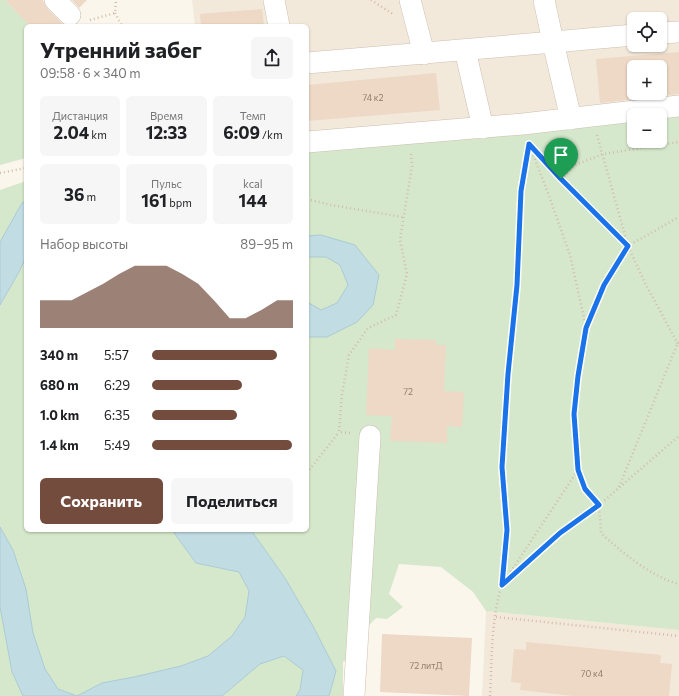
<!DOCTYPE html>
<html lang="ru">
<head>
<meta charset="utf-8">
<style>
	body { margin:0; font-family:Commissioner,sans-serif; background:#f6f6f6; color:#202124; height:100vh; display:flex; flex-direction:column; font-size:15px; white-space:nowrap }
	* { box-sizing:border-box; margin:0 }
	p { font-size:13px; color:#757577 }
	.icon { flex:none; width:22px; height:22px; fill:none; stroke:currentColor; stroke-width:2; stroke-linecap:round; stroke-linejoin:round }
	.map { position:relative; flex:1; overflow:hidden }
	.side { position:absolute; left:24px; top:24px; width:285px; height:508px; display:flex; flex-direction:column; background:#fff; border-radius:6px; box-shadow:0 1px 3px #0004 }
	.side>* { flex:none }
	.controls { position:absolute; left:627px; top:12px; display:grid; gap:8px }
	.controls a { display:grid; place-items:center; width:40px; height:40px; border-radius:6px; background:#fff; box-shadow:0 1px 3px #0004; font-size:20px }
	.pin { position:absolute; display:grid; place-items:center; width:34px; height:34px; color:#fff; margin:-41px -17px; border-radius:50% 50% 50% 0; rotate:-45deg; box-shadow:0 0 4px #0007 }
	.pin .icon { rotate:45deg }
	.round { display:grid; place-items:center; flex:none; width:42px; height:42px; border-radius:6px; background:#f6f6f6 }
	.head { display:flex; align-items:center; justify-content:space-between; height:68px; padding:0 16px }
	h1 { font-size:22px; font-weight:700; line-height:30px }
	.stats { display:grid; grid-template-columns:repeat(3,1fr); gap:6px; height:68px; padding:4px 16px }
	.stats div { display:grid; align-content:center; border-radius:6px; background:#f6f6f6; text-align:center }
	.stats b { font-size:17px; font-weight:700 }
	.stats small { font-size:11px; font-weight:400 }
	.stats p { font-size:11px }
	.chart { height:112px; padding:8px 16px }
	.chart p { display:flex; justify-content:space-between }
	.chart svg { width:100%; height:72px; margin-top:4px; fill:#734c3e; opacity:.7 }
	.primary-button { display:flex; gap:8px; margin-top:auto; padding:8px 16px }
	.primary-button a { flex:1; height:46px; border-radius:6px; background:#734c3e; color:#fff; font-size:16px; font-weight:700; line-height:46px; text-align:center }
	.primary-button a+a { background:#f6f6f6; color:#202124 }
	ul { padding:0 16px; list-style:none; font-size:13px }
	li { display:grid; grid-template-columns:64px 48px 1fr; align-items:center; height:30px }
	li i { height:10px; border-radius:5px; background:#734c3e }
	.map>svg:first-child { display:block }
	.residential { fill:#f2e9db; fill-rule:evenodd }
	.green { fill:#d5e8cb }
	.water { fill:#c1dce3; stroke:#a9cbd4 }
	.building { fill:#eed8c6; fill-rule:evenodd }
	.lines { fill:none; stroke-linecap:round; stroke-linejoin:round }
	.minor-casing { stroke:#cdbfb2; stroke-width:22 }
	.path { stroke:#d3bca9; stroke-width:2.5; stroke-dasharray:1 3; stroke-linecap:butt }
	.minor { stroke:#fff; stroke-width:21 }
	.route-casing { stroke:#fff; stroke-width:8 }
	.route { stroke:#1a73e8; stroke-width:5 }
	.labels { text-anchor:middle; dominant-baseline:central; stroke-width:3; stroke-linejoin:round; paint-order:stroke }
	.number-label { font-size:9px; fill:#927e6e }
</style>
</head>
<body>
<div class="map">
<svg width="679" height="696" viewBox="0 0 679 696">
	<rect width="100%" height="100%" fill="#fbf6ec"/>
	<path class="residential" d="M192 0H679V110L307 146V26H195ZM634 19H660V45H634ZM634 67H660V93H634Z
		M486 611 679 630V696H482Z"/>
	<path class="green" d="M0 0H5L31 26H26V158L0 165Z
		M679 112V630L486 611 473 592 441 567 399 564 389 594 403 607 387 619 376 618 365 629V650L343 662V696H329L336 671 314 628 285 578 251 530H307V337H327L373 305 321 235 307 236V150L634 117V141H660V115Z
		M26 181V201L22 203 0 242V190Z
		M26 257V530H172L196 563 239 572 249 591 245 617 232 636 208 656 181 666 134 677 102 683 77 696 58 689 45 669 33 633 26 589 13 550 0 527V305L19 272Z
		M307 257H326L340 265 348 285 337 303 321 310 307 302Z
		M0 607 12 672 23 696H0Z
		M284 656 303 670 300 690 296 696H222L260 664Z"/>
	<path class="water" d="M26 201V257L19 272 0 305V242L22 203Z
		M321 235 355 245 379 275 373 305 357 322 327 337H307V302L321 310 337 303 348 285 340 265 326 257H307V236Z
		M0 527 13 550 26 589 33 633 45 669 58 689 77 696 102 683 134 677 181 666 208 656 232 636 245 617 249 591 239 572 196 563 172 530H251L285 578 314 628 336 671 329 696H296L300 690 303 670 284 656 260 664 222 696H23L12 672 0 607Z"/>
	<path class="building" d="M5 0H43L44 3 47 8 63 24 62 26H30Z
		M72 0H87L79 8Z
		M262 9 264 26H201L200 14Z
		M679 52V94L600 103 596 59ZM634 67H660V93H634Z
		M436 73 440 110 307 121V85Z
		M395 339 436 340V345H446L444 391 464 392 462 427 447 426V443L390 441 392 416 366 415 369 348 395 350Z
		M382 634 472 638 469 696 380 692Z
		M526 642 661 655 660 663 672 664 669 696H573L520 690 521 683 511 682 514 649 526 650Z"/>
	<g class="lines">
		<defs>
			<path id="minor" d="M55 0 70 15
				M274 0 279 26
				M410 0 424 54
				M544 0 553 42 634 35
				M660 33 679 32
				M465 50 483 128
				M307 63 553 42 571 119
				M307 142 523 124 679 106
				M354 696 370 436"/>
		</defs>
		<use href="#minor" class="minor-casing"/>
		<path class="path" d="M371 0 393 14
			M115 13 122 26
			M90 20 115 13 116 0
			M597 135 628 246 645 283 679 346
			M529 144 548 193 570 255 586 327
			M530 146 561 179 627 245
			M0 173 26 168
			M561 179 575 165 603 154 679 142
			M307 199 331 205 403 217
			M350 433 339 432 342 394 349 355 368 328 396 315 407 274 400 240 412 166 411 154
			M578 470 585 489 599 505 601 533C620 551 653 578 679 584
			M307 473 339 432
			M619 487 679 340
			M506 582 560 533 599 505 679 436
			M502 585 507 531 503 467 508 374 517 285 521 191 529 144
			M496 617 679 636
			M490 696C492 662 491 617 502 585L578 470 574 414 578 376 586 328 604 285 628 246 679 217"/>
		<use href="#minor" class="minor"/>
	</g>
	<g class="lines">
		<defs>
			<path id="route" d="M529 144 561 179 628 246 604 285 586 328 578 376 574 414 578 470 585 489 599 505 560 533 502 585 507 530 502 467 508 374 517 285 521 191Z"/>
		</defs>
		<use href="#route" class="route-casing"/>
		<use href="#route" class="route"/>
	</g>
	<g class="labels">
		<g class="number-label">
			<text x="373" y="97">74 к2</text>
			<text x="408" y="391">72</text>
			<text x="426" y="665">72 литД</text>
			<text x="592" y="673">70 к4</text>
		</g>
	</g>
</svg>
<div class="controls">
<a><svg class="icon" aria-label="locate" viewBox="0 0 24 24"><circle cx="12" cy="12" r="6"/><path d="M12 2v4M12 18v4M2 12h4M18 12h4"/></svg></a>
<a>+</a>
<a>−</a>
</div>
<div class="pin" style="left:561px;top:179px;background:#1e9e55"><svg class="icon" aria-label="arrive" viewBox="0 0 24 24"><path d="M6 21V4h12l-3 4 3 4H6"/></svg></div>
<section class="side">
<div class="head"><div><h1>Утренний забег</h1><p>09:58 · 6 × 340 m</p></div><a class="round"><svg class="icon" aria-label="share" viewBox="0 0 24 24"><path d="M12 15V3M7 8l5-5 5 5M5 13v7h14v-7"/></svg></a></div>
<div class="stats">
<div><p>Дистанция</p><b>2.04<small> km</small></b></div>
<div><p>Время</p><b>12:33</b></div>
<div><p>Темп</p><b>6:09<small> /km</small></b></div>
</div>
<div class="stats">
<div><b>36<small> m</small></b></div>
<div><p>Пульс</p><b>161<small> bpm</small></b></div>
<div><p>kcal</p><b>144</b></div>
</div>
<div class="chart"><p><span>Набор высоты</span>89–95 m</p>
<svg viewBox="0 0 160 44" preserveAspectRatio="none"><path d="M0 44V27L10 27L20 27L30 22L40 17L50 11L60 6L70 6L80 6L90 11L100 17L110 27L120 38L130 38L140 33L150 27L160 27V44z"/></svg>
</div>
<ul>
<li><b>340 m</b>5:57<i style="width:89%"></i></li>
<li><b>680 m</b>6:29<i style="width:64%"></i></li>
<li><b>1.0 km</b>6:35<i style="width:60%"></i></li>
<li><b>1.4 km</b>5:49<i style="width:99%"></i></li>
</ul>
<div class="primary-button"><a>Сохранить</a><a>Поделиться</a></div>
</section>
</div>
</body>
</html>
